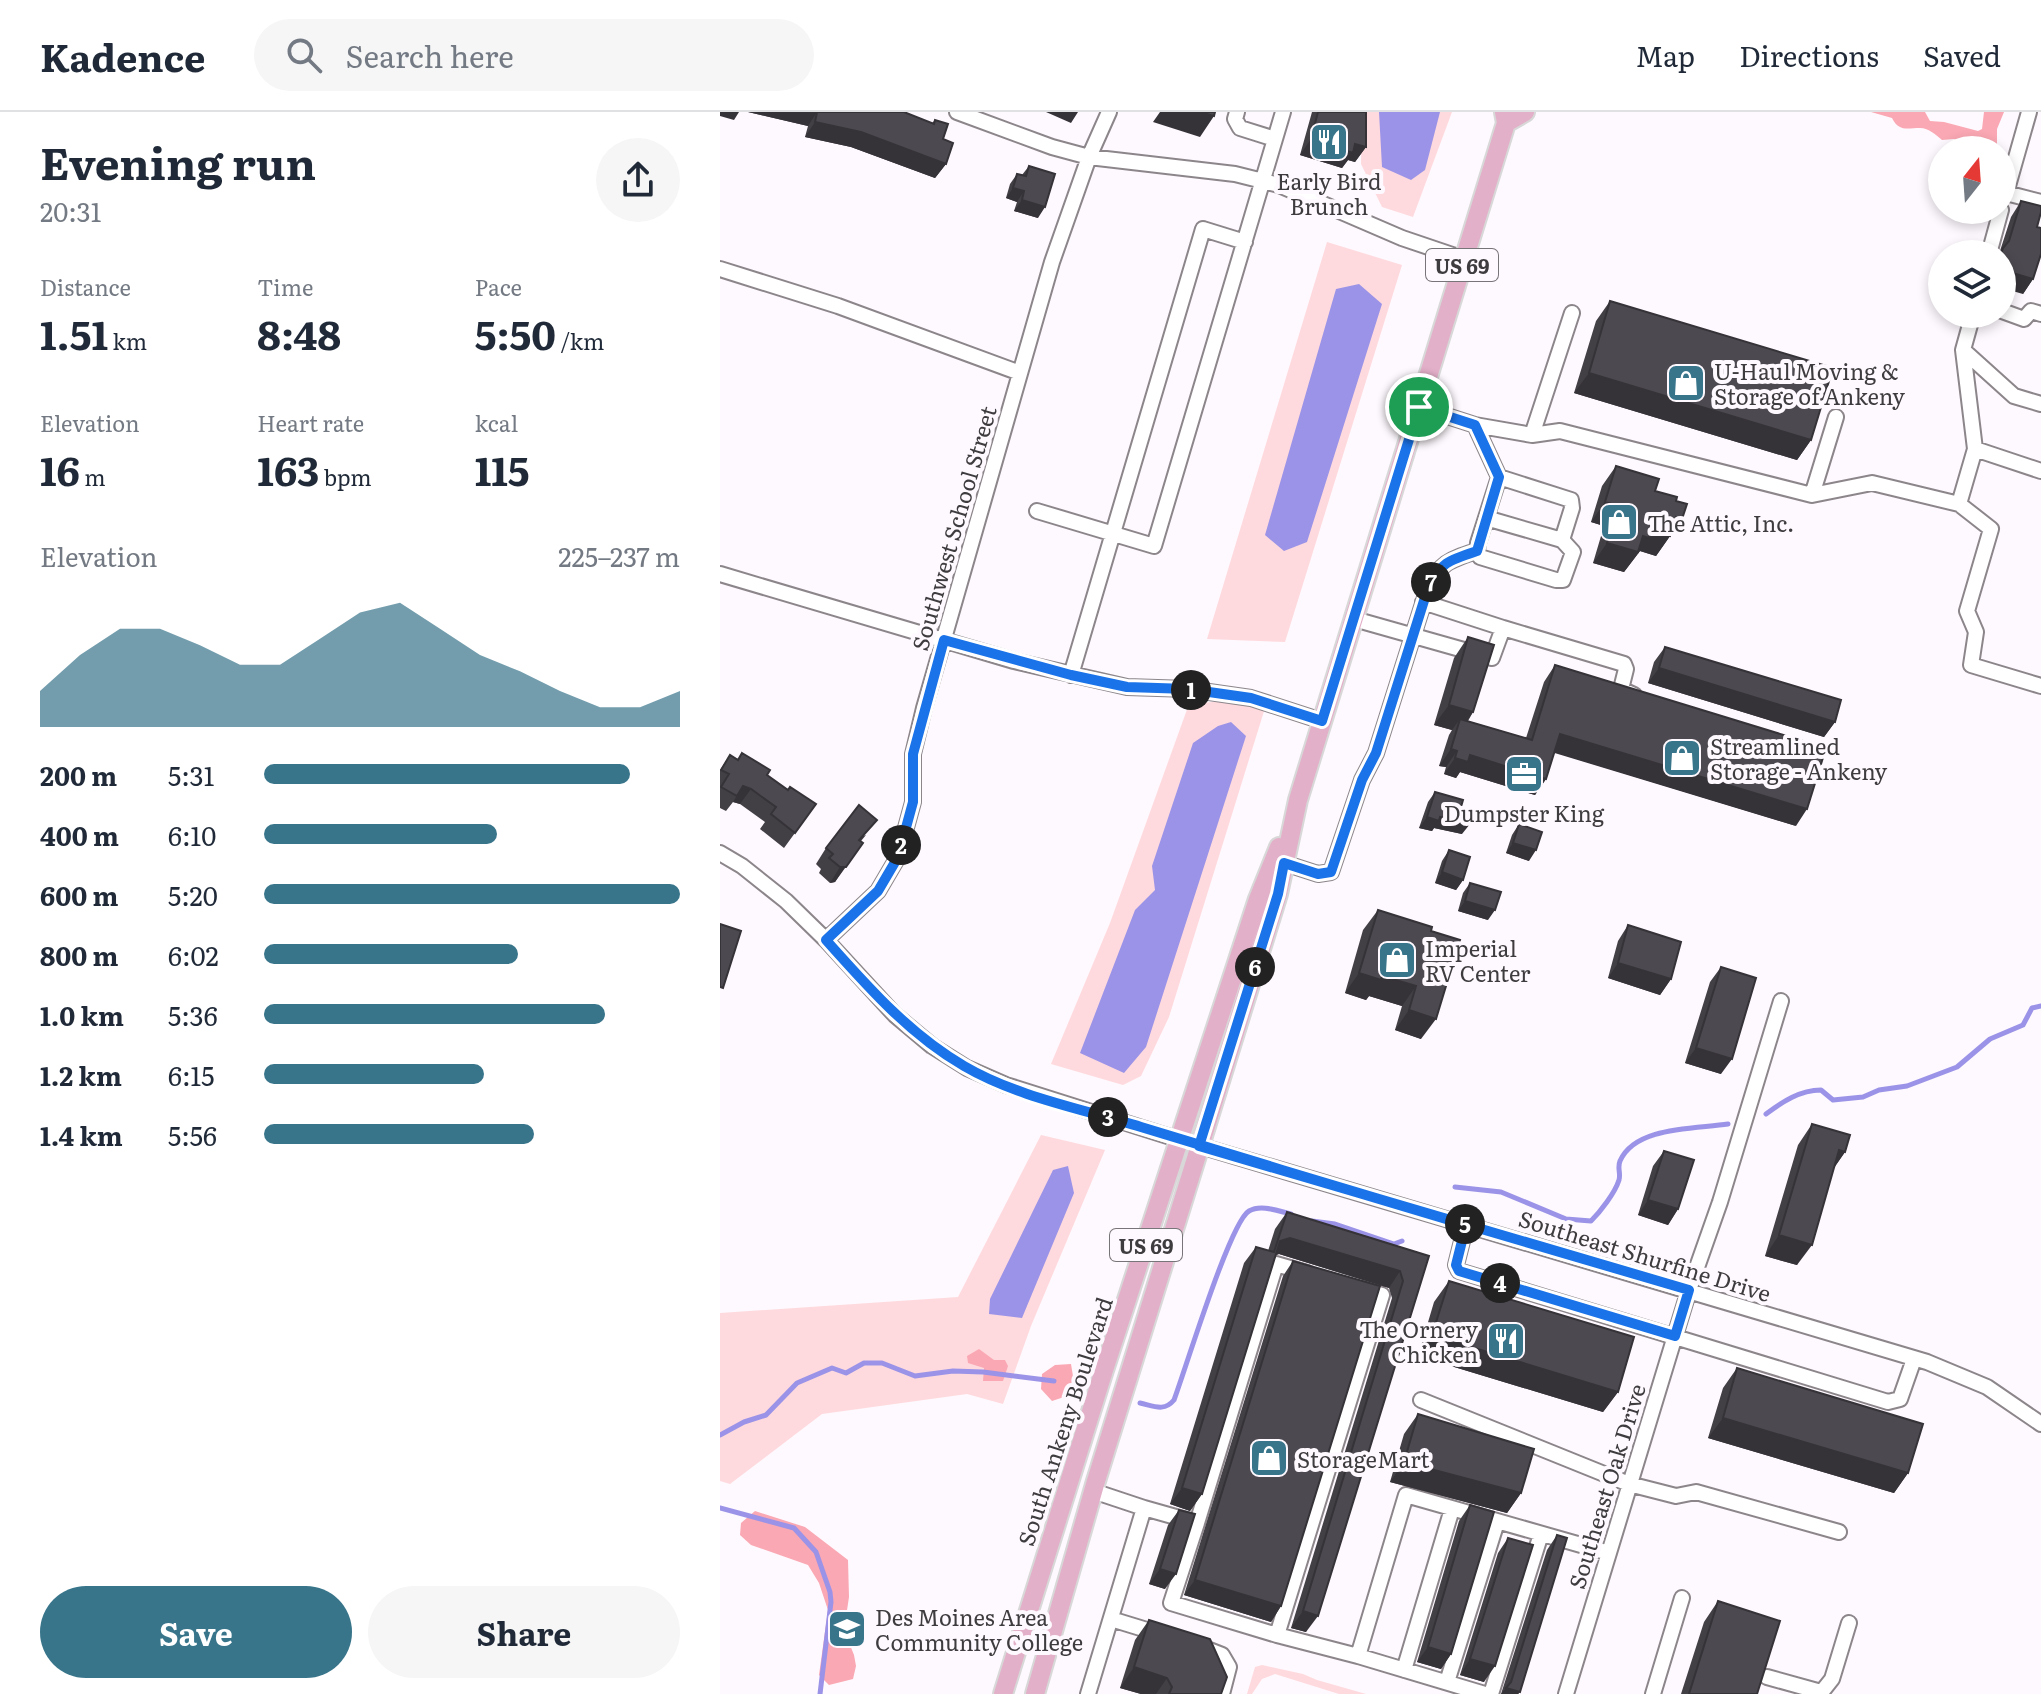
<!DOCTYPE html>
<html lang="en">
<head>
<meta charset="utf-8">
<style>
	body { margin:0; font-family:Literata,serif; background:#f6f6f7; color:#1f2937; height:100vh; display:flex; flex-direction:column; font-size:30px; white-space:nowrap }
	* { box-sizing:border-box; margin:0 }
	p { font-size:26px; color:#747a83 }
	.icon { flex:none; width:44px; height:44px; fill:none; stroke:currentColor; stroke-width:2; stroke-linecap:round; stroke-linejoin:round }
	.map { position:relative; flex:1; overflow:hidden }
	.sheet { display:flex; flex-direction:column; background:#fff; width:720px }
	.sheet>* { flex:none }
	.needle { width:52px; rotate:17deg }
	.controls { position:absolute; left:1208px; top:24px; display:grid; gap:16px }
	.controls a { display:grid; place-items:center; width:88px; height:88px; border-radius:50%; background:#fff; box-shadow:0 4px 12px #0003; font-size:40px }
	.pin { position:absolute; display:grid; place-items:center; width:68px; height:68px; color:#fff; margin:-34px; border:4px solid #fff; border-radius:50%; box-shadow:0 2px 8px #0007 }
	.km { position:absolute; width:40px; height:40px; margin:-20px; border-radius:50%; background:#222; color:#fff; font-size:22px; line-height:40px; text-align:center }
	.round { display:grid; place-items:center; flex:none; width:84px; height:84px; border-radius:42px; background:#f6f6f7 }
	.summary { display:flex; align-items:center; justify-content:space-between; height:136px; padding:0 40px }
	h1 { font-size:44px; font-weight:700; line-height:60px }
	.metrics { display:grid; grid-template-columns:repeat(3,1fr); gap:12px; height:136px; padding:8px 40px }
	.metrics div { display:grid; align-content:center }
	.metrics b { font-size:40px; font-weight:700 }
	.metrics small { font-size:22px; font-weight:400 }
	.metrics p { font-size:22px }
	.chart { height:224px; padding:16px 40px }
	.chart p { display:flex; justify-content:space-between }
	.chart svg { width:100%; height:144px; margin-top:8px; fill:#38758b; opacity:.7 }
	.action { display:flex; gap:16px; margin-top:auto; padding:16px 40px }
	.action a { flex:1; height:92px; border-radius:48px; background:#38758b; color:#fff; font-size:32px; font-weight:700; line-height:92px; text-align:center }
	.action a+a { background:#f6f6f7; color:#1f2937 }
	ul { padding:0 40px; list-style:none; font-size:26px }
	li { display:grid; grid-template-columns:128px 96px 1fr; align-items:center; height:60px }
	li i { height:20px; border-radius:10px; background:#38758b }
	header { display:flex; align-items:center; gap:48px; box-sizing:border-box; height:112px; padding:0 40px; background:#fff; border-bottom:2px solid #e0e1e3 }
	header strong { font-size:38px }
	nav { display:flex; gap:44px; margin-inline-start:auto; font-size:28px }
	.search { width:560px; height:72px; background:#f6f6f7; display:flex; align-items:center; gap:20px; box-sizing:border-box; padding:0 28px; border-radius:44px; color:#747a83; font-size:30px }
	main { display:flex; flex:1; min-height:0 }
	.map>svg:first-child { display:block }
	.green { fill:#fedade }
	.forest { fill:#faa8b3 }
	.water { fill:#9b93e7 }
	.lines { fill:none; stroke-linecap:round; stroke-linejoin:round }
	.stream { stroke:#9b93e7; stroke-width:5 }
	.minor-casing { stroke:#8c868b; stroke-width:18 }
	.major-casing { stroke:#d8d8d8; stroke-width:22 }
	.minor { stroke:#fff; stroke-width:14 }
	.major { stroke:#e3b0c9; stroke-width:18 }
	.wall { fill:#423f45 }
	.shaded-wall { fill:#363338 }
	.building { fill:#4d4950; stroke:#363338; stroke-width:2 }
	.route-casing { stroke:#fff; stroke-width:16 }
	.route { stroke:#1a73e8; stroke-width:10 }
	.labels { text-anchor:middle; dominant-baseline:central; stroke-width:8; stroke-linejoin:round; paint-order:stroke }
	.shield { fill:#fef9fe; stroke:#787578; stroke-width:2 }
	.shield-label { font-size:20px; font-weight:bold; fill:#3e3c3e }
	.poi-label { font-size:22px; fill:#3e3c3e; stroke:#fef9fe; text-anchor:start }
	.street-label { font-size:22px; fill:#3e3c3e; stroke:#fef9fe }
</style>
</head>
<body>
<header>
<strong>Kadence</strong>
<div class="search"><svg class="icon" aria-label="search" viewBox="0 0 24 24"><circle cx="10" cy="10" r="6"/><path d="M15 15l6 6"/></svg>Search here</div>
<nav><a>Map</a><a>Directions</a><a>Saved</a></nav>
</header>
<main>
<section class="sheet">
<div class="summary"><div><h1>Evening run</h1><p>20:31</p></div><a class="round"><svg class="icon" aria-label="share" viewBox="0 0 24 24"><path d="M12 15V3M7 8l5-5 5 5M5 13v7h14v-7"/></svg></a></div>
<div class="metrics">
<div><p>Distance</p><b>1.51<small> km</small></b></div>
<div><p>Time</p><b>8:48</b></div>
<div><p>Pace</p><b>5:50<small> /km</small></b></div>
</div>
<div class="metrics">
<div><p>Elevation</p><b>16<small> m</small></b></div>
<div><p>Heart rate</p><b>163<small> bpm</small></b></div>
<div><p>kcal</p><b>115</b></div>
</div>
<div class="chart"><p><span>Elevation</span>225–237 m</p>
<svg viewBox="0 0 160 44" preserveAspectRatio="none"><path d="M0 44V33L10 22L20 14L30 14L40 19L50 25L60 25L70 17L80 9L90 6L100 14L110 22L120 27L130 33L140 38L150 38L160 33V44z"/></svg>
</div>
<ul>
<li><b>200 m</b>5:31<i style="width:88%"></i></li>
<li><b>400 m</b>6:10<i style="width:56%"></i></li>
<li><b>600 m</b>5:20<i style="width:100%"></i></li>
<li><b>800 m</b>6:02<i style="width:61%"></i></li>
<li><b>1.0 km</b>5:36<i style="width:82%"></i></li>
<li><b>1.2 km</b>6:15<i style="width:53%"></i></li>
<li><b>1.4 km</b>5:56<i style="width:65%"></i></li>
</ul>
<div class="action"><a>Save</a><a>Share</a></div>
</section>
<div class="map">
<svg width="1321" height="1582" viewBox="0 0 1321 1582">
	<rect width="100%" height="100%" fill="#fef9fe"/>
	<path class="green" d="M642 0H732L693 105 662 95 641 52Z
		M607 130 682 153 565 530 487 527Z
		M516 588 545 596 449 905 421 964 403 973 331 952 390 811 469 592Z
		M321 1023 385 1038 311 1214 283 1292 247 1282 102 1302 10 1372 0 1369V1201L238 1185Z
		M542 1553 583 1562 597 1568 646 1582H619L555 1562 542 1567 532 1582H527L535 1555Z"/>
	<path class="forest" d="M1151 0H1205L1210 9 1224 10 1258 19 1262 17 1264 0H1284L1277 17V33L1272 38H1253L1234 27 1222 28C1216 23 1209 16 1200 16 1187 16 1179 20 1172 6Z
		M259 1237 274 1248H285L288 1254 283 1269H263L264 1256 248 1251 247 1244Z
		M351 1252 355 1276 350 1283 332 1289 321 1277 322 1262 335 1253Z
		M35 1399 85 1415 128 1448 129 1485 124 1518 134 1543 136 1554 133 1567 109 1573 99 1563 108 1498 99 1471 88 1453 31 1433 20 1423 21 1411Z"/>
	<path class="water" d="M659 0H720L705 58 691 68 662 55Z
		M639 172 662 192 587 430 564 439 545 423 616 177Z
		M511 610 526 624 426 935 404 961 360 941 415 798 435 778 432 754 473 631 498 614Z
		M348 1054 354 1081 302 1206 269 1202 270 1187 333 1058Z"/>
	<g class="lines">
		<path class="stream" d="M1046 1002C1062 990 1080 978 1101 978L1113 988 1143 985 1159 978 1187 974 1237 955 1270 927 1303 913 1312 896 1321 894
			M735 1075 781 1080 846 1107 871 1109C880 1100 895 1081 899 1068 901 1061 897 1056 900 1049 915 1014 976 1017 1008 1012
			M592 1109 615 1112 674 1132 682 1129
			M420 1291C434 1294 444 1300 454 1288 465 1259 510 1110 529 1099 541 1092 558 1099 571 1102
			M0 1323 24 1310 46 1303 77 1271 112 1256 126 1261 144 1251H162L195 1264 233 1259 263 1260 334 1269
			M0 1396 74 1416 96 1440 110 1480 111 1490 100 1582"/>
		<defs>
			<path id="minor" d="M237 0 332 35 369 45 515 62 559 73 682 126 744 147
				M1309 0 1286 81 1321 90
				M555 27 563 0
				M1269 142 1281 98
				M0 157 118 194 300 261
				M1282 199 1304 207 1311 199 1321 202
				M1253 202 1243 238 1255 337
				M1243 238 1294 284 1321 292
				M699 295 755 313 779 365 758 431 757 439 760 445 836 468H843L853 440 842 428 852 396 851 388 779 365
				M755 313 812 323 852 201
				M812 323 840 319 1092 383 1116 305
				M1092 383 1152 371 1239 392 1271 417 1247 499 1256 520 1251 553 1321 574
				M1239 392 1255 337 1321 359
				M317 399 434 434 555 27 520 16 515 7 517 0
				M766 406 842 428
				M0 462 294 549 407 575 468 577 531 586 602 609
				M634 507 772 546 783 516 703 490
				M783 516 904 552 906 557 901 577 914 583
				M351 563 483 117 525 130
				M0 741 22 754 66 789 106 828 175 903 212 934 247 956 286 973 460 1028 1207 1250 1267 1275 1321 1312
				M564 751 598 762 611 760 642 668 656 641 708 476C721 450 729 448 757 439
				M106 828 158 779 178 745 193 690V642L204 596 332 150 369 45 389 0
				M746 1113 736 1153 739 1159 1168 1290 1180 1287 1194 1247
				M701 1288 909 1372 956 1384 976 1380 1119 1420
				M424 1396 477 1411 451 1491 557 1523 662 1183 641 1177
				M477 1411 556 1152 587 1161
				M391 1507 440 1522
				M557 1523 638 1544 686 1383 889 1441
				M479 1534 502 1543 509 1555 502 1582
				M638 1544 765 1582
				M684 1558 732 1397
				M1047 1565 1101 1580
				M727 1570 777 1410
				M368 1582 424 1396 373 1379
				M771 1582 821 1422
				M846 1582 969 1178 1000 1090 1061 889
				M933 1582 962 1486
				M1100 1582 1112 1567 1129 1511"/>
			<path id="major" d="M786 11 805 0
				M283 1582 384 1258 538 787 559 735
				M315 1582 376 1369 558 782 578 688 786 11 784 0"/>
		</defs>
		<use href="#minor" class="minor-casing"/>
		<use href="#major" class="major-casing"/>
		<use href="#minor" class="minor"/>
		<use href="#major" class="major"/>
	</g>
	<path class="wall" d="M28 0 183 1 212 11 215 8 223 27 226 52 215 66 131 35 85 25 88 14Z
		M592 0H646V35L635 50 628 48 622 56 580 43Z
		M309 54 318 106 294 99 297 90 286 86 290 72 297 62 302 63Z
		M1301 89 1317 115 1313 167 1303 182 1282 142H1279L1291 105Z
		M890 189 1091 328 1077 348 854 281 876 209Z
		M896 354 935 379 962 407 936 444 920 439 904 460 873 451 884 414 871 410 882 374Z
		M748 525 753 600 748 609 806 626 824 570 835 553 1076 714 834 640 826 667 815 683 740 660 736 666 724 662 726 655 719 654 729 623 732 618 714 613 734 546Z
		M945 535 1115 610 1104 625 928 571 934 550Z
		M10 643 47 663 68 678 96 692 64 736 40 717 45 710 20 692 13 690 6 699 0 696V658Z
		M715 680 741 695 742 722 714 716 712 719 699 716 708 690Z
		M799 712 809 749 786 741 792 723Z
		M146 723 141 729 115 770 110 771 99 761 101 757 96 752 106 736Z
		M729 738 743 768 736 778 715 771 722 749Z
		M750 771 768 808 738 799 743 781Z
		M658 798 711 819 701 927 675 918 682 894 649 884 646 888 625 881 643 818Z
		M908 813 951 867 940 883 888 866 898 829Z
		M1001 855V962L965 951 990 870Z
		M1092 1012 1125 1040 1114 1056 1077 1153 1045 1144 1078 1033Z
		M944 1039 958 1097 948 1113 918 1103 933 1054Z
		M567 1100 709 1144 586 1520 571 1516 672 1186 669 1176 559 1142 556 1143 482 1382 470 1399 450 1392 524 1151 536 1135 548 1139 555 1117Z
		M573 1149 561 1494 551 1510 464 1483 563 1164Z
		M729 1169 898 1280 883 1300 698 1244 714 1190Z
		M1017 1256 1188 1361 1174 1381 988 1326 1003 1276Z
		M698 1302 801 1381 787 1401 670 1370 684 1322Z
		M750 1393 731 1542 721 1557 697 1550 739 1409Z
		M459 1398 445 1477 429 1472 448 1413Z
		M837 1423 800 1580 798 1582H781L827 1438Z
		M788 1426 764 1570 740 1563 778 1441Z
		M998 1489 1037 1582H961L984 1510Z
		M429 1508 501 1582H421L400 1576 415 1528Z"/>
	<path class="shaded-wall" d="M0 0H19L14 8 0 4Z
		M28 0H97L88 14Z
		M326 0H358L351 11Z
		M440 0H480L494 4 480 25 433 10Z
		M95 10 141 20 226 52 215 66 131 35 85 25Z
		M591 27 635 32 646 35 635 50 628 48 622 56 580 43Z
		M293 76 304 79 297 90 286 86Z
		M302 88 325 95 318 106 294 99Z
		M1282 158 1313 167 1303 182 1282 176Z
		M869 261 1091 328 1077 348 854 281Z
		M885 390 898 394 884 414 871 410Z
		M956 405 962 407 936 444 920 439 904 460 873 451 887 431 923 424Z
		M939 556 1115 610 1104 625 928 571Z
		M729 593 753 600 739 621 740 607 732 618 714 613Z
		M840 622 1087 697 1076 714 828 639Z
		M731 637 737 639 726 655 719 654Z
		M750 643 826 667 815 683 740 660 736 666 724 662 735 646Z
		M23 674 31 677 20 692 13 690Z
		M707 705H720L750 712 742 722 714 716 712 719 699 716Z
		M143 731 115 770 110 771 120 755Z
		M793 731 816 738 809 749 786 741Z
		M722 760 743 768 736 778 715 771Z
		M745 789 775 798 768 808 738 799Z
		M898 851 951 867 940 883 888 866Z
		M639 861 662 864 696 874 682 894 649 884 646 888 625 881Z
		M689 898 716 907 701 927 675 918Z
		M976 936 1012 947 1001 962 965 951Z
		M1119 1038 1125 1040 1111 1060Z
		M928 1088 958 1097 948 1113 918 1103Z
		M1059 1123 1092 1133 1077 1153 1045 1144Z
		M570 1126 680 1159 669 1176 559 1142 551 1145 560 1129Z
		M712 1223 898 1280 883 1300 698 1244Z
		M1003 1306 1188 1361 1174 1381 988 1326Z
		M684 1350 801 1381 787 1401 670 1370Z
		M462 1376 482 1382 470 1399 450 1392Z
		M440 1457 456 1462 445 1477 429 1472Z
		M475 1468 561 1494 551 1510 464 1483Z
		M583 1499 598 1504 586 1520 571 1516Z
		M708 1535 731 1542 721 1557 697 1550Z
		M750 1547 775 1554 764 1570 740 1563Z
		M414 1555 447 1566 436 1582H421L400 1576Z
		M786 1576 800 1580 798 1582H781Z"/>
	<path class="building" d="M97 0H184L214 12 215 8 228 12 223 27 233 31 226 52 141 20 95 10Z
		M480 0H495L494 4Z
		M598 0H646V35L635 32 633 41 591 27Z
		M309 54 335 62 325 95 302 88 304 79 293 76 297 62 306 64Z
		M1301 89 1321 94V100L1317 115 1321 116V142L1313 167 1282 158 1281 142 1283 136 1289 129Z
		M890 189 1113 256 1091 328 869 261Z
		M896 354 939 367 935 379 957 385 956 389 967 392 962 407 956 405 950 424 931 418 929 426 923 424 918 440 887 431 898 394 885 390Z
		M748 525 774 533 753 600 729 593Z
		M945 535 1121 588 1115 610 939 556Z
		M835 553 1106 636 1087 697 840 622 826 667 750 643 748 650 735 646 737 639 731 637 740 607 812 628Z
		M22 641 50 658 47 663 68 678 70 675 96 692 75 721 51 702 56 695 31 677 23 674 17 684 1 675 9 662 1 658 10 643 18 648Z
		M715 680 743 688 741 695 753 700 750 712 720 705 719 709 707 705Z
		M139 693 157 708 139 728 143 731 126 755H120L109 746 113 742 106 736Z
		M799 712 822 720 816 738 793 731Z
		M729 738 750 745 743 768 722 760Z
		M750 771 781 780 775 798 745 789Z
		M658 798 712 815 711 819 740 828 716 907 689 898 696 874 662 864 661 868 639 861Z
		M0 812 21 819 3 876 0 875Z
		M908 813 961 830 951 867 898 851Z
		M1001 855 1036 866 1012 947 976 936Z
		M1092 1012 1130 1023 1125 1040 1119 1038 1092 1133 1059 1123Z
		M944 1039 974 1048 958 1097 928 1088Z
		M567 1100 709 1144 598 1504 583 1499 683 1169 680 1159 570 1126 560 1129 482 1382 462 1376 536 1135 554 1140Z
		M573 1149 660 1174 561 1494 475 1468Z
		M729 1169 914 1225 898 1280 712 1223Z
		M1017 1256 1203 1312 1188 1361 1003 1306Z
		M698 1302 814 1337 801 1381 684 1350Z
		M750 1393 774 1400 731 1542 708 1535Z
		M459 1398 475 1402 456 1462 440 1457Z
		M837 1423 847 1426 800 1580 786 1576 791 1570Z
		M788 1426 813 1433 775 1554 750 1547Z
		M998 1489 1060 1509 1037 1582H969Z
		M429 1508 490 1527 507 1565 501 1582H449L452 1575 447 1566 414 1555Z"/>
	<g class="lines">
		<defs>
			<path id="route" d="M699 295 602 609 531 586 468 577 407 575 351 563 224 528 193 642V690L178 745 158 779 106 828C148 875 189 922 244 954 297 985 363 997 421 1015 529 1048 638 1081 746 1113L736 1153 739 1159 955 1224 969 1178 479 1034 558 782 564 751 598 762 611 760 642 668 656 641 708 476C721 450 729 448 757 439L779 365 755 313 699 295"/>
		</defs>
		<use href="#route" class="route-casing"/>
		<use href="#route" class="route"/>
	</g>
	<defs>
		<symbol id="restaurant-square" viewBox="-11 -11 22 22"><rect x="-9" y="-9" width="18" height="18" rx="4" fill="#38758b" stroke="#fef9fe"/><path d="M-5-6h1v4h1v-4h1v4h1v-4h1v5L-1.5 .5V6h-2V.5L-5-1ZM5-6V6H3V1.5H1.5Q1.5-4 5-6Z" fill="#fff"/></symbol>
		<symbol id="shop-square" viewBox="-11 -11 22 22"><rect x="-9" y="-9" width="18" height="18" rx="4" fill="#38758b" stroke="#fef9fe"/><path d="M-5-2.5h2.3a2.7 3.5 0 0 1 5.4 0H5L5.5 6h-11ZM-1.5-2.5h3a1.5 2.3 0 0 0-3 0Z" fill="#fff"/></symbol>
		<symbol id="office-square" viewBox="-11 -11 22 22"><rect x="-9" y="-9" width="18" height="18" rx="4" fill="#38758b" stroke="#fef9fe"/><path d="M-6-3h4V-5.5h4V-3h4V5H-6ZM-1-4.5V-3h2v-1.5ZM-6 0V1H6V0Z" fill="#fff"/></symbol>
		<symbol id="university-square" viewBox="-11 -11 22 22"><rect x="-9" y="-9" width="18" height="18" rx="4" fill="#38758b" stroke="#fef9fe"/><path d="M0-5L7-2L0 1L-7-2ZM-4 1L0 2.5L4 1V4Q0 6-4 4Z" fill="#fff"/></symbol>
	</defs>
	<g fill-rule="evenodd">
		<use href="#restaurant-square" x="587" y="8" width="44" height="44"/>
		<use href="#shop-square" x="944" y="249" width="44" height="44"/>
		<use href="#shop-square" x="877" y="388" width="44" height="44"/>
		<use href="#shop-square" x="940" y="624" width="44" height="44"/>
		<use href="#office-square" x="782" y="640" width="44" height="44"/>
		<use href="#shop-square" x="655" y="826" width="44" height="44"/>
		<use href="#restaurant-square" x="764" y="1207" width="44" height="44"/>
		<use href="#shop-square" x="527" y="1324" width="44" height="44"/>
		<use href="#university-square" x="105" y="1495" width="44" height="44"/>
	</g>
	<g class="labels">
		<g class="shield">
			<rect x="706" y="137" width="72" height="32" rx="6"/>
			<rect x="390" y="1117" width="72" height="32" rx="6"/>
		</g>
		<g class="shield-label">
			<text x="742" y="153">US 69</text>
			<text x="426" y="1133">US 69</text>
		</g>
		<g class="poi-label">
			<text x="609" y="68" text-anchor="middle">Early Bird<tspan x="609" dy="25">Brunch</tspan></text>
			<text x="994" y="258">U-Haul Moving &amp;<tspan x="994" dy="25">Storage of Ankeny</tspan></text>
			<text x="927" y="410">The Attic, Inc.</text>
			<text x="990" y="633">Streamlined<tspan x="990" dy="25">Storage - Ankeny</tspan></text>
			<text x="804" y="700" text-anchor="middle">Dumpster King</text>
			<text x="705" y="835">Imperial<tspan x="705" dy="25">RV Center</tspan></text>
			<text x="758" y="1216" text-anchor="end">The Ornery<tspan x="758" dy="25">Chicken</tspan></text>
			<text x="577" y="1346">StorageMart</text>
			<text x="155" y="1504">Des Moines Area<tspan x="155" dy="25">Community College</tspan></text>
		</g>
		<g class="street-label">
			<text transform="translate(233 416) rotate(-74)">Southwest School Street</text>
			<text transform="translate(925 1143) rotate(17)">Southeast Shurfine Drive</text>
			<text transform="translate(344 1309) rotate(-72)">South Ankeny Boulevard</text>
			<text transform="translate(886 1374) rotate(-73)">Southeast Oak Drive</text>
		</g>
	</g>
</svg>
<div class="controls">
<a><svg class="needle" viewBox="-14 -14 28 28"><path d="M0-13l5 13h-10z" fill="#e53935"/><path d="M0 13l5-13h-10z" fill="#747a83"/></svg></a>
<a><svg class="icon" aria-label="layers" viewBox="0 0 24 24"><path d="M12 4l9 5-9 5-9-5zM3 14l9 5 9-5"/></svg></a>
</div>
<div class="pin" style="left:699px;top:295px;background:#1e9e55"><svg class="icon" aria-label="arrive" viewBox="0 0 24 24"><path d="M6 21V4h12l-3 4 3 4H6"/></svg></div>
<b class="km" style="left:471px;top:578px">1</b>
<b class="km" style="left:181px;top:733px">2</b>
<b class="km" style="left:388px;top:1005px">3</b>
<b class="km" style="left:780px;top:1171px">4</b>
<b class="km" style="left:745px;top:1112px">5</b>
<b class="km" style="left:535px;top:855px">6</b>
<b class="km" style="left:711px;top:470px">7</b>
</div>
</main>
</body>
</html>
